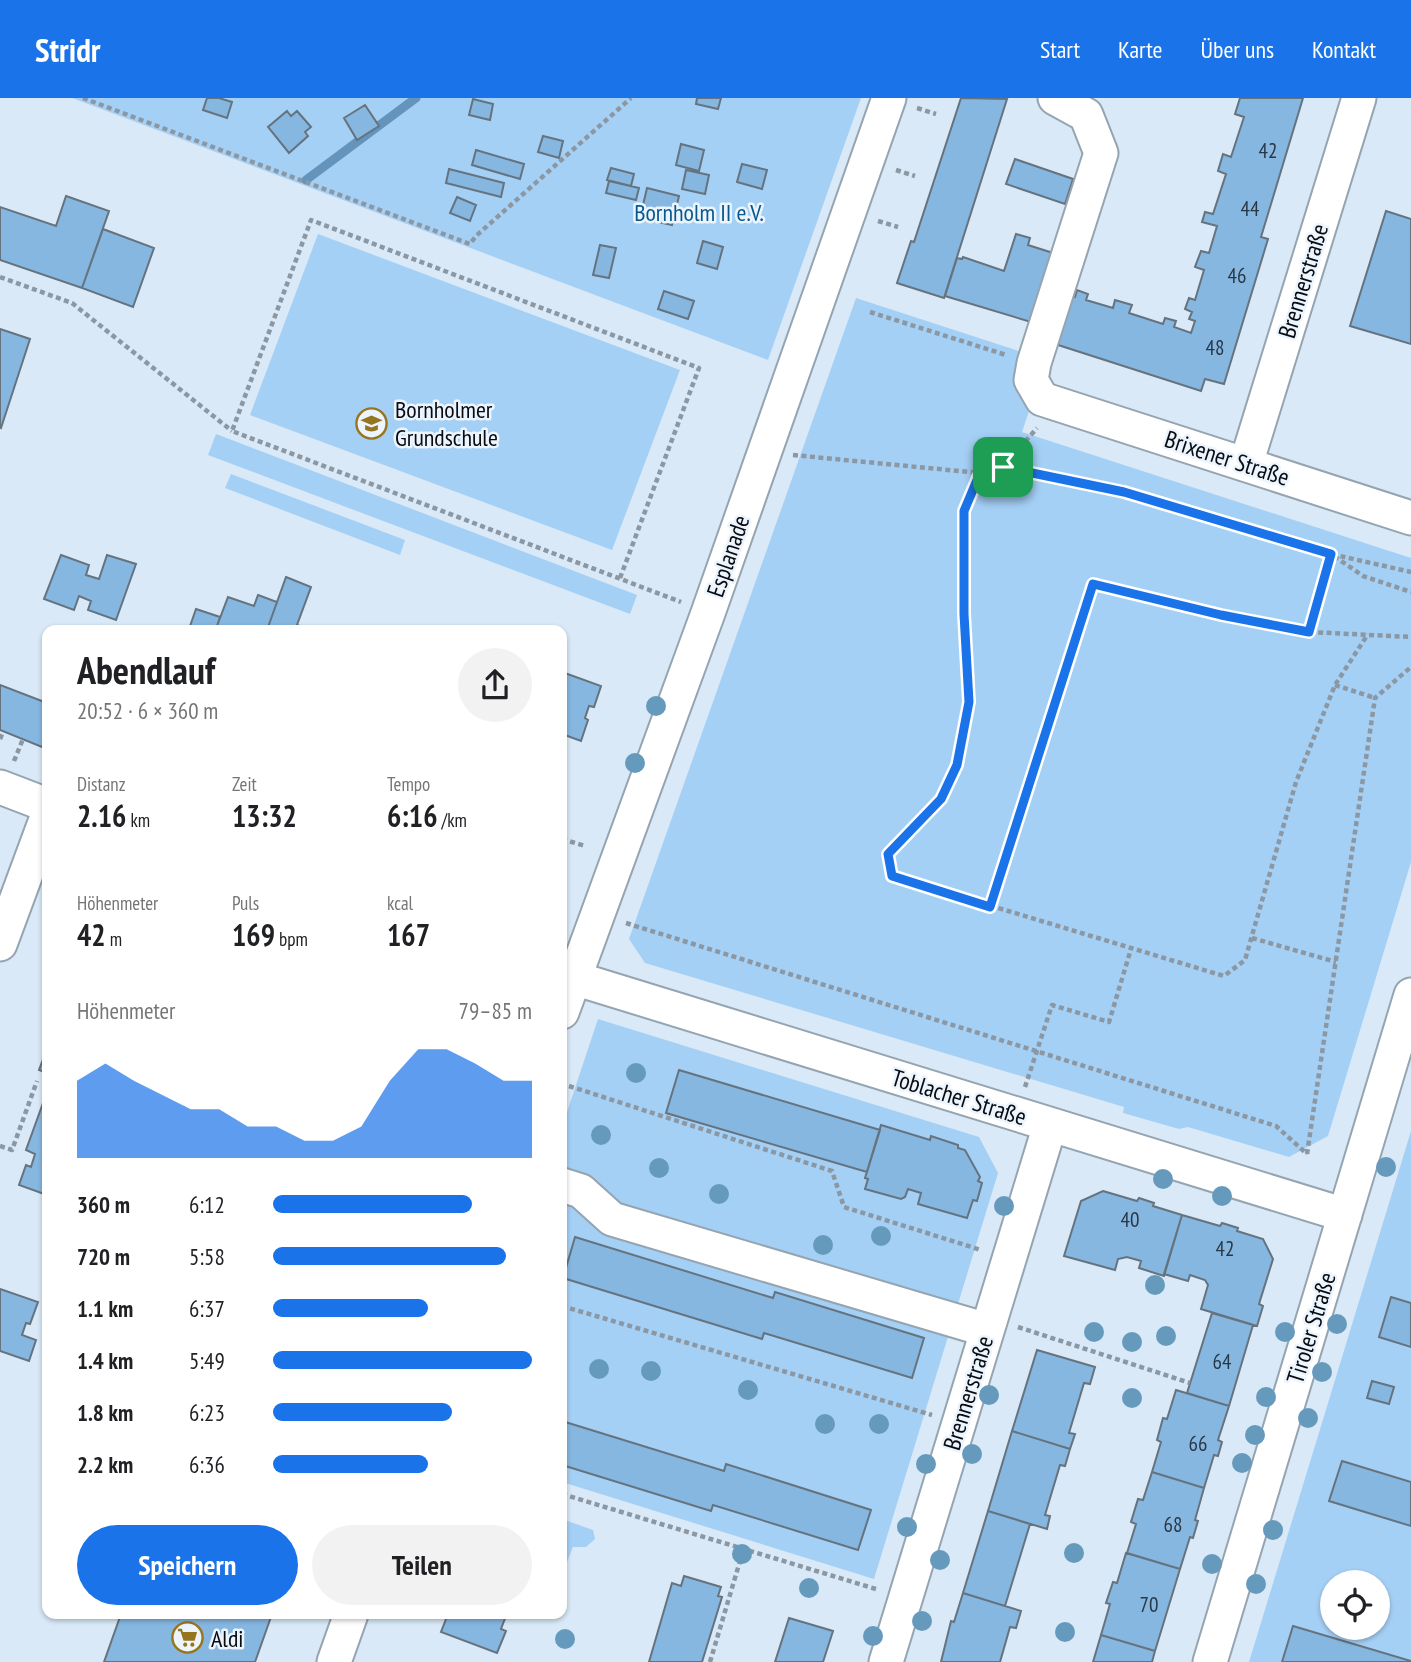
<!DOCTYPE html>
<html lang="de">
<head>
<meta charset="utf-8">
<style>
	body { margin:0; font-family:"PT Sans Narrow",sans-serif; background:#f2f2f2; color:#202124; height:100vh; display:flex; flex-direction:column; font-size:26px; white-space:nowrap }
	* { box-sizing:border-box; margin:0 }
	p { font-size:23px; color:#757577 }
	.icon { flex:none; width:38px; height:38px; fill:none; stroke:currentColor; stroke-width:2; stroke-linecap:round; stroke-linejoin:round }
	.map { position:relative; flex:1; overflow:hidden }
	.side { position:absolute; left:42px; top:527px; width:525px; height:994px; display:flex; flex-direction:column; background:#fff; border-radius:14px; box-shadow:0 2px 5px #0004 }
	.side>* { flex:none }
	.fabs { position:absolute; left:1320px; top:1472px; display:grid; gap:14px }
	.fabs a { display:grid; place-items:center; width:70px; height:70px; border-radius:50%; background:#fff; box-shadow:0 2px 5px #0004; font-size:35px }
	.pin { position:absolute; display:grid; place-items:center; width:60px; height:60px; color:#fff; margin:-30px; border-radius:14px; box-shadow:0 4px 10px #0006 }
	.round { display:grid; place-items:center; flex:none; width:74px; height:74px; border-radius:37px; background:#f2f2f2 }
	.summary { display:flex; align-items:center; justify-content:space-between; height:119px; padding:0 35px }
	h1 { font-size:38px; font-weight:800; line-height:52px }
	.metrics { display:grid; grid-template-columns:repeat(3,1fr); gap:10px; height:119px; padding:7px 35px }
	.metrics div { display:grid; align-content:center }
	.metrics b { font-size:30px; font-weight:800 }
	.metrics small { font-size:19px; font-weight:400 }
	.metrics p { font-size:19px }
	.chart { height:196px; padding:14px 35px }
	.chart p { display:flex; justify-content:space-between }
	.chart svg { width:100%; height:126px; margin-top:7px; fill:#1a73e8; opacity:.7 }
	.primary-button { display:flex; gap:14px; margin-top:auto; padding:14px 35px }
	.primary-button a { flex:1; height:80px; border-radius:42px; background:#1a73e8; color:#fff; font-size:28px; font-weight:800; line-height:80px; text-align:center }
	.primary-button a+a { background:#f2f2f2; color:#202124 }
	ul { padding:0 35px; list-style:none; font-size:23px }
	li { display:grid; grid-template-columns:112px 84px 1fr; align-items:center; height:52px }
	li i { height:18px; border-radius:9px; background:#1a73e8 }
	header { display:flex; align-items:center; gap:42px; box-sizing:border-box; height:98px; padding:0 35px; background:#1a73e8; color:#fff }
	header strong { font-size:33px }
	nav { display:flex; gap:38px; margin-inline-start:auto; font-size:24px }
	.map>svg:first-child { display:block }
	.green { fill:#a5d0f6; fill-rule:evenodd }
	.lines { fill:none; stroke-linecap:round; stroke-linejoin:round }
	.stream { stroke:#6493bc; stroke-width:9 }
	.building { fill:#86b7e1; stroke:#65737f; stroke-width:2 }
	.minor-casing { stroke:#95a4b1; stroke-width:37 }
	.path { stroke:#8b97a2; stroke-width:4.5; stroke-dasharray:5 3.5; stroke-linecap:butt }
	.minor { stroke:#fff; stroke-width:33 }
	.tree { fill:#669abd }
	.route-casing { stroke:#fff; stroke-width:14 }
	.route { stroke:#1a73e8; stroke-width:9 }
	.labels { text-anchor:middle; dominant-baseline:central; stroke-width:5; stroke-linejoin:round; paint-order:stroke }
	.number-label { font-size:21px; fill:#283745 }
	.park-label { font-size:24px; fill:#07598d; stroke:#ecf5fe }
	.street-label { font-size:24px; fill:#080c11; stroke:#ecf5fe }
	.poi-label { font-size:24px; fill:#080c11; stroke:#ecf5fe; text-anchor:start }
</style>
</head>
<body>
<header>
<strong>Stridr</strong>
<nav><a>Start</a><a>Karte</a><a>Über uns</a><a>Kontakt</a></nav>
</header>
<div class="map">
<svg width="1411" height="1564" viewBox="0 0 1411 1564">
	<rect width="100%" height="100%" fill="#d9e9f7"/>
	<path class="green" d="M72 0H861L768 262Z
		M318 136 680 272 612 452 250 317Z
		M856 200 1046 262 1022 334 1411 460V764L1328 1038 1289 1059 1188 1029 1179 1031 1123 1015 1124 1009 645 865 629 841Z
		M216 336 637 497 630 516 208 357Z
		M231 376 405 442 400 457 225 390Z
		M598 921 979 1039 998 1075 874 1481 562 1384V1029Z
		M1411 1033V1564H1249ZM1332 1484H1377V1530H1332Z
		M562 1421 593 1432 595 1441 586 1449H573L565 1469 562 1468Z"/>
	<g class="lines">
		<path class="stream" d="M306 82 416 0"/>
	</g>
	<path class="building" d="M207 0H219L232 4 227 20 203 12Z
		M697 0H721L718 11 696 6Z
		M961 0 1007 1 944 200 897 185 911 143 914 144Z
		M1240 0H1303L1261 139 1268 141 1224 286 1205 281 1201 293 1052 245 1068 196 1075 199 1077 192 1088 196 1086 202 1113 210 1115 202 1132 207 1129 215 1163 226 1165 220 1176 223 1174 229 1191 235 1195 223 1189 221 1192 214 1185 211 1189 200 1195 202 1204 172 1195 169 1201 153 1209 155 1217 128 1202 124 1205 114 1213 116 1226 76 1218 73 1223 56 1231 59 1244 19 1235 16Z
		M473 1 493 6 490 22 469 17Z
		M365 7 379 28 357 42 344 20Z
		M287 13 291 18 297 13 311 29 305 34 308 38 289 55 268 29Z
		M543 38 563 43 559 60 538 54Z
		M681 46 704 52 699 73 676 67Z
		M476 52 524 66 520 81 472 67Z
		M1015 61 1073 81 1065 106 1006 86Z
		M742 66 767 72 762 91 737 84Z
		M611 70 634 76 631 88 607 82Z
		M449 71 504 85 501 99 446 85Z
		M686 72 709 77 705 96 682 91Z
		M609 83 639 90 636 102 606 95Z
		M647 90 679 98 672 127 640 120Z
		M66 98 109 113 82 190 0 162V109L56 128Z
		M457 99 476 107 470 123 450 115Z
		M1386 113 1411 121V246L1350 228Z
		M103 131 154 150 133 209 82 190Z
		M1016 136 1030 140 1028 147 1053 155 1031 224 945 198 957 160 962 161 963 159 1004 173Z
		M703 143 723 149 717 171 697 165Z
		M600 147 616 150 609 180 593 177Z
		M664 193 694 203 688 221 658 211Z
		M0 231 30 241 1 330 0 329Z
		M61 457 89 467 86 477 99 481 107 457 136 466 116 522 88 512 91 503 79 498 74 512 44 501Z
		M286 479 311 489 297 527 310 532H267Z
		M258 497 277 504 267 532H227L217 528 228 499 254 508Z
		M196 511 220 519 217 528 224 532 189 531Z
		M562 574 601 588 594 609 589 608 585 620 588 622 581 643 562 636Z
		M0 587 47 605V651L0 632Z
		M47 951V975L39 972Z
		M679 972 880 1032 867 1074 666 1015Z
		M47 994V1097L19 1087 26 1067 31 1069 35 1056 26 1052Z
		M881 1027 930 1042 931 1038 958 1047V1050L965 1052 980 1079 978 1083 982 1085 977 1103 973 1102 967 1120 918 1106 921 1095 908 1091 905 1099 901 1101 865 1091 868 1081 865 1080Z
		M1103 1093 1137 1103 1139 1100 1154 1105 1153 1108 1182 1117 1164 1178 1139 1170 1141 1163 1127 1159 1118 1161 1115 1172 1064 1158 1081 1103Z
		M1182 1117 1220 1128 1222 1125 1238 1130 1237 1133 1263 1141 1273 1161 1259 1206 1263 1208 1257 1228 1201 1211 1208 1187 1205 1182 1190 1177 1188 1183 1164 1176Z
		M575 1139 773 1200 775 1194 924 1240 912 1280 764 1235 762 1241 563 1180Z
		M0 1191 38 1204 30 1226 26 1225 22 1237 36 1242 29 1263 0 1253Z
		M1391 1199 1411 1205V1249L1379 1239Z
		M1212 1215 1253 1227 1229 1308 1187 1295Z
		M1037 1252 1095 1269 1090 1286 1084 1285 1069 1335 1075 1336 1070 1351 1012 1333Z
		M1372 1283 1394 1289 1389 1306 1367 1300Z
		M1176 1292 1229 1308 1218 1342 1222 1344 1218 1358 1214 1357 1204 1390 1152 1374 1161 1344 1157 1342 1163 1320 1167 1321Z
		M562 1323 724 1373 726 1366 871 1412 858 1452 713 1407 711 1413 562 1367Z
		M1012 1333 1070 1351 1065 1368 1060 1367 1045 1417 1050 1418 1047 1431 988 1413Z
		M1342 1363 1411 1384V1428L1329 1403Z
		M1152 1374 1204 1390 1195 1422 1198 1423 1193 1440 1190 1439 1180 1471 1127 1455 1136 1426 1131 1424 1138 1401 1143 1402Z
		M988 1413 1030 1426 1005 1508 963 1495Z
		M1126 1455 1180 1471 1155 1553 1101 1537 1110 1506 1106 1505 1113 1484 1117 1485Z
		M684 1478 721 1489 718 1498 722 1499 702 1564H649L672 1485 681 1488Z
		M963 1495 1021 1513 1016 1530 1010 1529 1000 1564H941L951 1523 954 1524Z
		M121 1516H272L255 1564H104Z
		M448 1516H512L510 1520 506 1518 501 1531 506 1533 497 1555 441 1534Z
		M789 1520 833 1533 823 1564H775Z
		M1293 1528 1411 1563V1564H1282Z
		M1101 1537 1155 1553 1152 1564H1093Z"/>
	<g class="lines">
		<defs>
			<path id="minor" d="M1055 0 1086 17 1101 55 1034 265 1031 282 1042 301 1411 420
				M1246 366 1359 0
				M0 689 47 707
				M0 846 47 719
				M574 880 1345 1117
				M562 914 708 515 889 0
				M562 1087 581 1093 612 1121 987 1232
				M334 1564 351 1516
				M886 1564 1050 1027
				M1210 1564 1411 897"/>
		</defs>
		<use href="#minor" class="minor-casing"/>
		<path class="path" d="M83 0 470 146 476 138 631 0
			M917 10 936 16
			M896 72 915 78
			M878 123 898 129
			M0 179 72 205 232 333
			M870 214 1006 257
			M793 357 980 375 1003 369 1124 394 1331 456 1411 474
			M1003 369 1037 330
			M980 375 964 413V516L969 604 957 667 941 701 888 756 892 778 1224 878 1245 862 1296 684 1335 587 1368 536
			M620 480 699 270 311 122 232 333 681 504
			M1309 534 1331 456 1363 478 1411 494
			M1335 587 1375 600
			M0 641 3 634
			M14 663 23 641
			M562 741 585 748
			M990 809 1093 486 1221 517 1309 534 1411 539
			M626 825 1276 1028 1307 1056
			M1252 840 1336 864
			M569 988 832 1073 844 1109 981 1152
			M1025 989 1052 907 1109 924 1131 851
			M0 1048 12 1052 37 983
			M1307 1056 1375 600 1411 569
			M562 1208 932 1317
			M1018 1229 1190 1285
			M562 1396 876 1491
			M739 1449 736 1457 740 1463
			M710 1564 740 1463 747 1460 749 1452"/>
		<use href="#minor" class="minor"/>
	</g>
	<g class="tree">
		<circle cx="656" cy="608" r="10"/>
		<circle cx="635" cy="665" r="10"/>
		<circle cx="636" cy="975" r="10"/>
		<circle cx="601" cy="1037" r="10"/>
		<circle cx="1386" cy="1069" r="10"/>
		<circle cx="659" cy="1070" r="10"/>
		<circle cx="1163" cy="1081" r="10"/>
		<circle cx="719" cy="1096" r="10"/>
		<circle cx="1222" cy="1098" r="10"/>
		<circle cx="1004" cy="1108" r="10"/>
		<circle cx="881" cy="1138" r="10"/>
		<circle cx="823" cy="1147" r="10"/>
		<circle cx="1155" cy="1187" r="10"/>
		<circle cx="1337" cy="1226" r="10"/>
		<circle cx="1094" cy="1234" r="10"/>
		<circle cx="1285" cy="1234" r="10"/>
		<circle cx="1166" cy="1238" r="10"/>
		<circle cx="1132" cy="1244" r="10"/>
		<circle cx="599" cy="1271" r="10"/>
		<circle cx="651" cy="1273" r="10"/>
		<circle cx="1322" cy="1274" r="10"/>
		<circle cx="748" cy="1292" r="10"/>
		<circle cx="989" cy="1297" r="10"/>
		<circle cx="1266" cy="1299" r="10"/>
		<circle cx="1132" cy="1300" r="10"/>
		<circle cx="1308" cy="1320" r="10"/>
		<circle cx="825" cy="1326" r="10"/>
		<circle cx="879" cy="1326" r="10"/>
		<circle cx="1255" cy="1337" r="10"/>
		<circle cx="972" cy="1356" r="10"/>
		<circle cx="1242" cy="1365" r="10"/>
		<circle cx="926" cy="1366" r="10"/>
		<circle cx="907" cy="1429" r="10"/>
		<circle cx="1273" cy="1432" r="10"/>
		<circle cx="1074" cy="1455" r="10"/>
		<circle cx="742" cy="1456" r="10"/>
		<circle cx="940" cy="1462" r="10"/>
		<circle cx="1212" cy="1466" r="10"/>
		<circle cx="1256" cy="1486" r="10"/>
		<circle cx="809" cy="1490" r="10"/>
		<circle cx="922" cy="1523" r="10"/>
		<circle cx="1065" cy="1534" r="10"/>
		<circle cx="873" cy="1538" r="10"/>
		<circle cx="565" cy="1541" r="10"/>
	</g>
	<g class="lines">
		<defs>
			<path id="route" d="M1003 369 1124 394 1331 456 1309 534 1221 517 1093 486 990 809 892 778 888 756 941 701 957 667 969 604 964 516V413L980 375Z"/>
		</defs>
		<use href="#route" class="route-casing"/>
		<use href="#route" class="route"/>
	</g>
	<defs>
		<symbol id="school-ring" viewBox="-11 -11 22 22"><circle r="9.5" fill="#ecf5fe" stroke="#95751d" stroke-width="1.5"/><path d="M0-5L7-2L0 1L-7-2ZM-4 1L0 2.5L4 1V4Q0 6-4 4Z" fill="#95751d"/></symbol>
		<symbol id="supermarket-ring" viewBox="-11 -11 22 22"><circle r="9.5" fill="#ecf5fe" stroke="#95751d" stroke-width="1.5"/><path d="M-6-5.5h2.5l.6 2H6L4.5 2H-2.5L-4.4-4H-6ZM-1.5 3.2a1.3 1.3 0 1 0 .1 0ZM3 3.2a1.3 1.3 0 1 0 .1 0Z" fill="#95751d"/></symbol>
	</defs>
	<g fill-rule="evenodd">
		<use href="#school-ring" x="354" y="308" width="35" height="35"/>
		<use href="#supermarket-ring" x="170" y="1522" width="35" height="35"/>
	</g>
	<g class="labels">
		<g class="number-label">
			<text x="1268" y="52">42</text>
			<text x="1250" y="110">44</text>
			<text x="1237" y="177">46</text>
			<text x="1215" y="249">48</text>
			<text x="1130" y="1121">40</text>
			<text x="1225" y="1150">42</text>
			<text x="1222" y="1263">64</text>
			<text x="1198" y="1345">66</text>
			<text x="1173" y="1426">68</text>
			<text x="1149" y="1506">70</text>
		</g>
		<g class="park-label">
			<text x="699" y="114">Bornholm II e.V.</text>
		</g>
		<g class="street-label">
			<text transform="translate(1303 183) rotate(-73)">Brennerstraße</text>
			<text transform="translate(1227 360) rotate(18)">Brixener Straße</text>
			<text transform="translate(728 458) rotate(-71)">Esplanade</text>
			<text transform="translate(959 999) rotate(17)">Toblacher Straße</text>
			<text transform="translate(1311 1230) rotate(-73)">Tiroler Straße</text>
			<text transform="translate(968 1295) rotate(-73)">Brennerstraße</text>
		</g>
		<g class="poi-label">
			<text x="395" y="311">Bornholmer<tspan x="395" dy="28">Grundschule</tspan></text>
			<text x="211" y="1540">Aldi</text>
		</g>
	</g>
</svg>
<div class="fabs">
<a><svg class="icon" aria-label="locate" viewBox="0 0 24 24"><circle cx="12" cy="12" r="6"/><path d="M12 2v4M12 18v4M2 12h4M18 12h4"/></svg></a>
</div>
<div class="pin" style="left:1003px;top:369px;background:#1e9e55"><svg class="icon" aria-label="arrive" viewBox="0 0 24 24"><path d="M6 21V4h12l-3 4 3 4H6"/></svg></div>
<section class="side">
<div class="summary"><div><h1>Abendlauf</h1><p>20:52 · 6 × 360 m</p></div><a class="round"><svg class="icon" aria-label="share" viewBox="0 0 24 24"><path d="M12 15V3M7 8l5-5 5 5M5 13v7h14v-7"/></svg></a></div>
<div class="metrics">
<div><p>Distanz</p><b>2.16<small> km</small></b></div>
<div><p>Zeit</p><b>13:32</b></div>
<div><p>Tempo</p><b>6:16<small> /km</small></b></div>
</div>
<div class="metrics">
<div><p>Höhenmeter</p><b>42<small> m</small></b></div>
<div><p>Puls</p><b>169<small> bpm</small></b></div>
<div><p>kcal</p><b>167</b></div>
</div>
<div class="chart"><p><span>Höhenmeter</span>79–85 m</p>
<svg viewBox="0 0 160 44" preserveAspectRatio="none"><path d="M0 44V17L10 11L20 17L30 22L40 27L50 27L60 33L70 33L80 38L90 38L100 33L110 17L120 6L130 6L140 11L150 17L160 17V44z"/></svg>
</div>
<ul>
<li><b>360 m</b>6:12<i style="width:77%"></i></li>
<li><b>720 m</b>5:58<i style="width:90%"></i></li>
<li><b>1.1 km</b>6:37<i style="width:60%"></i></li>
<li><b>1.4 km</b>5:49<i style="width:100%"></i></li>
<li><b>1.8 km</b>6:23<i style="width:69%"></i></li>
<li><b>2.2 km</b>6:36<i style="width:60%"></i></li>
</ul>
<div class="primary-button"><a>Speichern</a><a>Teilen</a></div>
</section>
</div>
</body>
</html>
